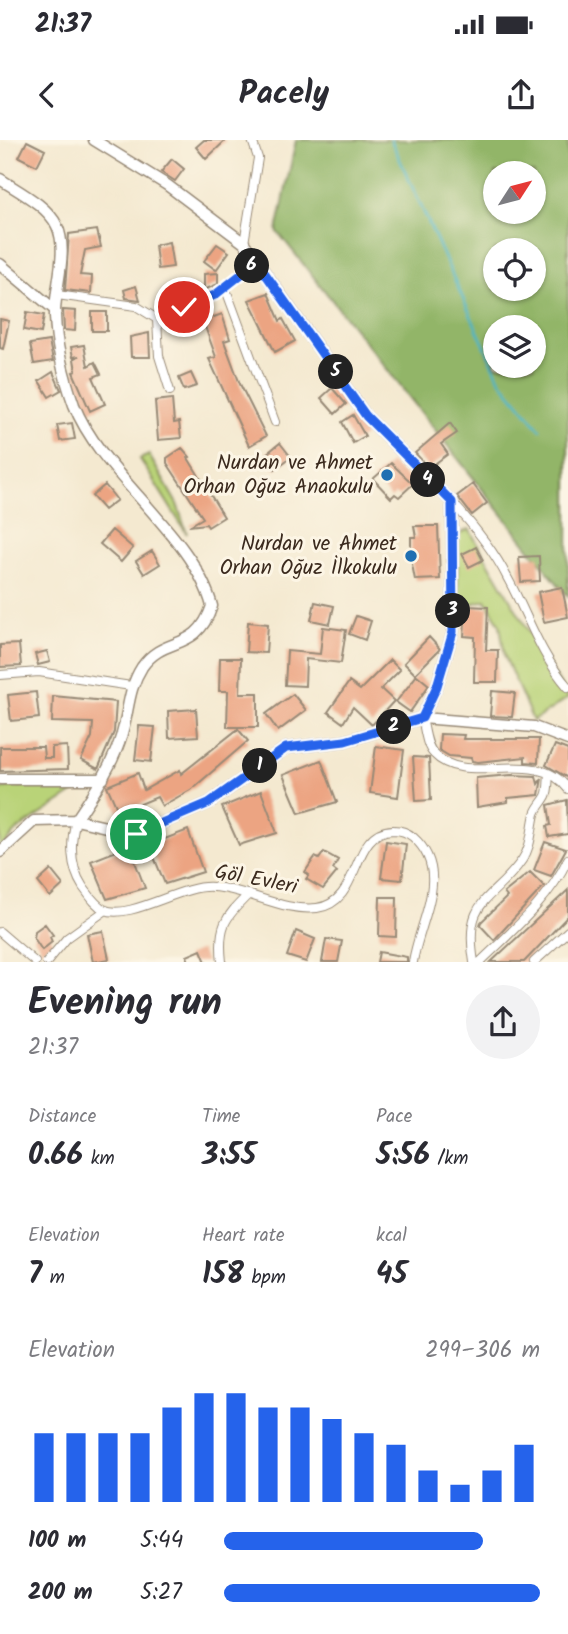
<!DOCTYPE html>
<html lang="en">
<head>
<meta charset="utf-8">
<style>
	body { margin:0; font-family:Kalam,sans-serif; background:#f2f2f3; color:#2b2b33; height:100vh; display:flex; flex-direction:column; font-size:26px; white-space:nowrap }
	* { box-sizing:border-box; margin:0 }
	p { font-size:23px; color:#7c7c81 }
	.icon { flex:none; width:38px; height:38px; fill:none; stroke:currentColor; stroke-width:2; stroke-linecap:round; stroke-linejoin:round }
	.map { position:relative; height:822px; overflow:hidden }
	.side { display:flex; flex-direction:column; background:#fff; flex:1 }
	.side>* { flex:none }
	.needle { width:46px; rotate:54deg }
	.tools { position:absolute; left:483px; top:21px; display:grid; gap:14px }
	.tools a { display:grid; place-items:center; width:63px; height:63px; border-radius:50%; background:#fff; box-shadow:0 2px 5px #0004; font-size:35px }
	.pin { position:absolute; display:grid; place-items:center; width:60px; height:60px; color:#fff; margin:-30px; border:4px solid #fff; border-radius:50%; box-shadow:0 2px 7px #0007 }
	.km { position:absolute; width:35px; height:35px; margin:-18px; border-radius:50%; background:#222; color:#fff; font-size:19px; line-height:35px; text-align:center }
	.round { display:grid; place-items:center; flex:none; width:74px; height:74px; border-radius:37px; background:#f2f2f3 }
	.summary { display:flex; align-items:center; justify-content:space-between; height:119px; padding:0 28px }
	h1 { font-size:38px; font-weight:700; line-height:52px }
	.figures { display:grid; grid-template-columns:repeat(3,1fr); gap:10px; height:119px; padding:7px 28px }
	.figures div { display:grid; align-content:center }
	.figures b { font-size:30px; font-weight:700 }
	.figures small { font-size:19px; font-weight:400 }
	.figures p { font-size:19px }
	.chart { height:196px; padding:14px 28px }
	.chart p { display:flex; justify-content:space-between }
	.chart svg { width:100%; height:126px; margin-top:7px; stroke:#2563eb; stroke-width:6 }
	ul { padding:0 28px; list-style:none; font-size:23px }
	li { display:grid; grid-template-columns:112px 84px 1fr; align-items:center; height:52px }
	li i { height:18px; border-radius:9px; background:#2563eb }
	.status { display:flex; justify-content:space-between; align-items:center; height:49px; padding:0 35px; background:#fff; direction:ltr }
	.status svg { height:19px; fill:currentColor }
	header { display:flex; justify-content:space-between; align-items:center; height:91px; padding:0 28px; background:#fff; font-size:32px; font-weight:700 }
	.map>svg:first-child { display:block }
	.green { fill:#b9d378; stroke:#7a7e4b; stroke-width:2 }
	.forest { fill:#92b568; stroke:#667043; stroke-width:2; fill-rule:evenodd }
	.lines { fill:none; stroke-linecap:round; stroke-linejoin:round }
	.stream { stroke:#49b5c6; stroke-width:2.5 }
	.building { fill:#eca482 }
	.minor-casing { stroke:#988a77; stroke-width:10 }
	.tertiary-casing { stroke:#988a77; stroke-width:13 }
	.minor { stroke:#fff; stroke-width:8 }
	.tertiary { stroke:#fff; stroke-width:10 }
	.route-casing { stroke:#fff; stroke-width:14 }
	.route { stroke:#2563eb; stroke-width:9 }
	.poi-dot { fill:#1f6fb2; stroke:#fcf5e5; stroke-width:2.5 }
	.labels { text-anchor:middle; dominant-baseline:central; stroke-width:6; stroke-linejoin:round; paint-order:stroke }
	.poi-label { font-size:21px; fill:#3b2a1e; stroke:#fcf5e5; text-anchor:end }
	.street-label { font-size:21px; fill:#3b2a1e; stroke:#fcf5e5 }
</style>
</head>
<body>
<div class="status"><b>21:37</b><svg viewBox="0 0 49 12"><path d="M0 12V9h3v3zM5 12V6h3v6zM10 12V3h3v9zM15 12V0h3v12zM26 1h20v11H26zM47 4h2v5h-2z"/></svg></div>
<header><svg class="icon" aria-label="back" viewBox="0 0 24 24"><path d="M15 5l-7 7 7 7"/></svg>Pacely<svg class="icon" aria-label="share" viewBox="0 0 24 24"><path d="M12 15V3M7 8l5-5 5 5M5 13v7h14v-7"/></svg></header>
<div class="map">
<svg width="568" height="822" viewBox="0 0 568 822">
	<rect width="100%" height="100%" fill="#fcf5e5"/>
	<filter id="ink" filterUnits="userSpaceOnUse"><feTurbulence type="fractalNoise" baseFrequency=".0143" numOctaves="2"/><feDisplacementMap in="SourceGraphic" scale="14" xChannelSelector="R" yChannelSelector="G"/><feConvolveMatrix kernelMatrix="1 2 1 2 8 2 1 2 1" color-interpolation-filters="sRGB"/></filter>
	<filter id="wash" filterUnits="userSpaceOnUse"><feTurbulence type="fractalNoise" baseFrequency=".00686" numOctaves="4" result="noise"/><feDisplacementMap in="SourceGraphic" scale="28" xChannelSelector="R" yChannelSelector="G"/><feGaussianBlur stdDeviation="1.57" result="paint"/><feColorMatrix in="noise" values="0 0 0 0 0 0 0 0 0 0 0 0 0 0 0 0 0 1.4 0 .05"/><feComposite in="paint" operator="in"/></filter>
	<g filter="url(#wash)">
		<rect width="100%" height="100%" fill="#f4e9d0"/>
		<path class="green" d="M149 315 177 364 187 394 140 319Z
			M469 389 568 558 533 581 505 517 500 485 486 460 463 466 458 456 457 395Z
			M24 646H57L76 651 19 689 0 709V648Z"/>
		<path class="forest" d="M296 0H568V457L277 91ZM495 33H534V72H495ZM495 110H534V149H495ZM495 187H534V226H495Z"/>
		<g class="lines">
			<path class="stream" d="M391 0 500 240 540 289"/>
		</g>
		<g id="blocks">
			<path class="building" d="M204 0H226L206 19 196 7Z
				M27 1 45 10 37 26 19 17Z
				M172 19 184 29 175 41 161 32Z
				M97 90 101 107 85 110 80 135 92 136 91 153 65 150 69 94Z
				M169 102 173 127 158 129 155 105Z
				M217 104 229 112 216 130 204 121Z
				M218 133V144L204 150V134Z
				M136 146 140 160 126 158 124 150Z
				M268 153 280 181 283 179 295 201 275 212 249 160Z
				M63 170 76 171 75 191 64 190Z
				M27 172 44 175 41 193 24 190Z
				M92 172H107V191H92Z
				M222 174 230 199 224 201 240 244 266 296 249 306 209 219 216 217 203 181Z
				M0 179 9 181 3 209 0 208Z
				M149 193 150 217H131L130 197Z
				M49 201 53 221 34 224 30 204Z
				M84 205 88 226 95 222 101 234 93 237 105 264 90 271 73 232 76 231 74 219 79 216 73 217 71 207Z
				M53 232 61 250 49 257 39 241Z
				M191 233 197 246 184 250 179 238Z
				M332 248 346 264 335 274 321 258Z
				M172 259 174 283 179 282 181 298 158 300 155 261Z
				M353 275 365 296 353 303 342 282Z
				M72 283 75 299 60 301 57 285Z
				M450 283 457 293 441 304 448 314 429 328 415 313Z
				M280 303 291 317 275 329 265 315Z
				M182 308 190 317 188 318 224 377 208 387 206 384 189 386 203 378 167 323V318Z
				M391 323 413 344 399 357 395 354 391 358 373 339Z
				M473 344 487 363 472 375 457 356Z
				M105 345 117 360 104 370 92 356Z
				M414 386H438L440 439 415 440 411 419V397H416Z
				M112 390 133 408 121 422 100 404Z
				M476 407 483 420 469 427 462 414Z
				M152 411 160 424 144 434 136 421Z
				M539 416 540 441 521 442 519 417Z
				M562 447 568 477 544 482 538 452Z
				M315 462 334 466 330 484 311 480Z
				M466 466 488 467 486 510H498L497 542H474L475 497 464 496Z
				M356 476 371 481 365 500 349 494Z
				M248 482 268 484 266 513 246 512Z
				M323 487 346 490 341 523 306 519 305 546 285 545 287 511 320 514Z
				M429 497 440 509 415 534 404 523Z
				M19 504 21 526 0 527V505Z
				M47 511 50 522 38 525 35 514Z
				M220 518H241L240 553H258V587H227L228 551H219Z
				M390 520 400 530 381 549 394 561 372 585 353 567 343 583 328 572 349 542 360 550Z
				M417 535 429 545 410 572 396 562Z
				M492 551 515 553 512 577 490 576Z
				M36 552 39 578 11 581 8 555Z
				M293 554 306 570 278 591 266 574Z
				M53 556 116 562 114 592 98 629 81 620 92 597 93 583 52 582Z
				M196 569 198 596 169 598 168 571Z
				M139 586 155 587 151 622 135 620Z
				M238 589 248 601 192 649 162 666 157 657 119 673 107 646 138 633 144 650 180 630 181 634Z
				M440 594 464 595 463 599H539L538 623 525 622V617L478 622 472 621 471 618 449 616 439 610Z
				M555 605 568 610V638L546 625Z
				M67 606 68 629 0 631V607H43L44 618H52V607Z
				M376 606 404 610 398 657 370 653Z
				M413 617 429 618 431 660 416 661Z
				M321 620 337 662 299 673 283 635Z
				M511 635 536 636 538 644 542 638 539 655 508 658V662L477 667 476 638Z
				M261 651 277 693 239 705 222 667Z
				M567 660 568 694 549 697 547 686 551 685 548 665Z
				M188 690 203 732 165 744 149 705Z
				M386 701 406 704 402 740 381 738Z
				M545 702 566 709 551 736 534 730Z
				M129 706 145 748 107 759 91 721Z
				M324 712 338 720 333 729 337 732 323 749 306 739 309 735 305 732 315 717 319 719Z
				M51 730 63 745 50 757 38 742Z
				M530 732 544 746 494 800 480 785 481 782 507 757 504 753Z
				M568 750V776L524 822H491Z
				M380 757H397L396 797 379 796Z
				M45 784 53 795 50 797 52 802 42 810 34 798 35 791Z
				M103 791 109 819 93 822 87 794Z
				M296 791 315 799 306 822 287 816Z
				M326 799 342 801 338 822H322Z
				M201 810 206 822H189L187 816Z
				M379 812 407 817V822H377Z"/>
		</g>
	</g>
	<g filter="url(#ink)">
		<use href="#blocks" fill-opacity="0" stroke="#988a77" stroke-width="2"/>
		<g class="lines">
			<defs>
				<path id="minor" d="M244 103 258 18 252 0
					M225 147 275 282
					M57 155 136 166 157 179 159 216 170 251
					M157 179 215 155 257 122
					M452 362C473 385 493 409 507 437 527 473 540 515 568 547
					M0 535 39 532 131 546
					M422 578C425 590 426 606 434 614 466 648 536 605 568 649
					M76 680C70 702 70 727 83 747 89 755 95 765 105 770 131 780 182 744 213 747 248 749 282 772 317 768 363 762 349 691 393 690 401 690 407 692 413 697 453 732 419 781 413 822
					M0 792 35 822
					M47 822 67 798 106 770
					M222 822C218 787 224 778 249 754
					M474 822C463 757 493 762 522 720 532 706 531 690 535 674 537 667 543 662 546 656 549 650 548 641 549 634
					M480 822C513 790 549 760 568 719
					M534 822 568 791"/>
				<path id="tertiary" d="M94 0 167 45 244 103 366 276 452 362 453 492 437 546 422 578
					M0 39C18 51 48 66 57 86 69 112 54 149 55 176 56 206 64 237 74 265 102 336 193 394 212 466 196 514 165 494 142 527 128 549 129 570 122 594 113 625 94 653 76 680L34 681 0 712
					M0 124 55 170
					M0 639H103
					M76 680 136 694 209 663 286 608 345 601 422 578 534 587 568 600"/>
			</defs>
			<use href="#minor" class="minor-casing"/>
			<use href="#tertiary" class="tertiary-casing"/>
			<use href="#minor" class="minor"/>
			<use href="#tertiary" class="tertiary"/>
		</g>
	</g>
	<g class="lines" filter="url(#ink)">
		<defs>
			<path id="route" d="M136 694 209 663 286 608 345 601 422 578 437 546 453 492 452 362 366 276 257 122 215 155 184 167"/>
		</defs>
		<use href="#route" class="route-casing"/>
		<use href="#route" class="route"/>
	</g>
	<g class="poi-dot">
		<circle cx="387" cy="335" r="7"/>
		<circle cx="411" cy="416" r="7"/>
	</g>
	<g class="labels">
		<g class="poi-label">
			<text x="373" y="323">Nurdan ve Ahmet<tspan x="373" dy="24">Orhan Oğuz Anaokulu</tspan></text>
			<text x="397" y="404">Nurdan ve Ahmet<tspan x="397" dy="24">Orhan Oğuz İlkokulu</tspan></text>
		</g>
		<g class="street-label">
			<text transform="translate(256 740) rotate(11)">Göl Evleri</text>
		</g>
	</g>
</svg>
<div class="tools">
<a><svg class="needle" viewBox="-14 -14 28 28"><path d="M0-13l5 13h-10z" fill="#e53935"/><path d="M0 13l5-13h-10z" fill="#7c7c81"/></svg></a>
<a><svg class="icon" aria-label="locate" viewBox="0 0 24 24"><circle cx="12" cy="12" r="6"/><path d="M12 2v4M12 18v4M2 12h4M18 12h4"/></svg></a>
<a><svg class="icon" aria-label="layers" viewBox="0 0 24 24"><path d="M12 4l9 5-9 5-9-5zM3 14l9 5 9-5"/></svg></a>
</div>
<div class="pin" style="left:136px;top:694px;background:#1e9e55"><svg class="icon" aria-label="arrive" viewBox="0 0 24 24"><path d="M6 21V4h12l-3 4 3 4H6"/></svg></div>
<div class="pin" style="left:184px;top:167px;background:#d93025"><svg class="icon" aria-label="check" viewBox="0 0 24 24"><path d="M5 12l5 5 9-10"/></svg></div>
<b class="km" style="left:260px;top:626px">1</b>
<b class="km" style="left:394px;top:587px">2</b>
<b class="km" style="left:453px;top:471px">3</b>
<b class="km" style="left:428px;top:340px">4</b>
<b class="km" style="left:336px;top:232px">5</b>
<b class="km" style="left:252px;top:126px">6</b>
</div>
<section class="side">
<div class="summary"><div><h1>Evening run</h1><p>21:37</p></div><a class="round"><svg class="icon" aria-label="share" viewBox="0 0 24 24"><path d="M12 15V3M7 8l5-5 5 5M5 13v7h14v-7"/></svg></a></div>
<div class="figures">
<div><p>Distance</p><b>0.66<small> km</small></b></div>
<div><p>Time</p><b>3:55</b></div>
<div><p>Pace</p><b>5:56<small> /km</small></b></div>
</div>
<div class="figures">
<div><p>Elevation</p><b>7<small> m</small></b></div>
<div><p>Heart rate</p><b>158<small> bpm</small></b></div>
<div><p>kcal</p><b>45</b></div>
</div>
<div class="chart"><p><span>Elevation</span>299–306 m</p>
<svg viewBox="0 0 160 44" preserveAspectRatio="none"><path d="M5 44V20M15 44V20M25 44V20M35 44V20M45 44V11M55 44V6M65 44V6M75 44V11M85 44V11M95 44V15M105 44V20M115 44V24M125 44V33M135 44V38M145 44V33M155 44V24"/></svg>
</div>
<ul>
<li><b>100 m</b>5:44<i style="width:82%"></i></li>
<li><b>200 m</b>5:27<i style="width:100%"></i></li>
</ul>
</section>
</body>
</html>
